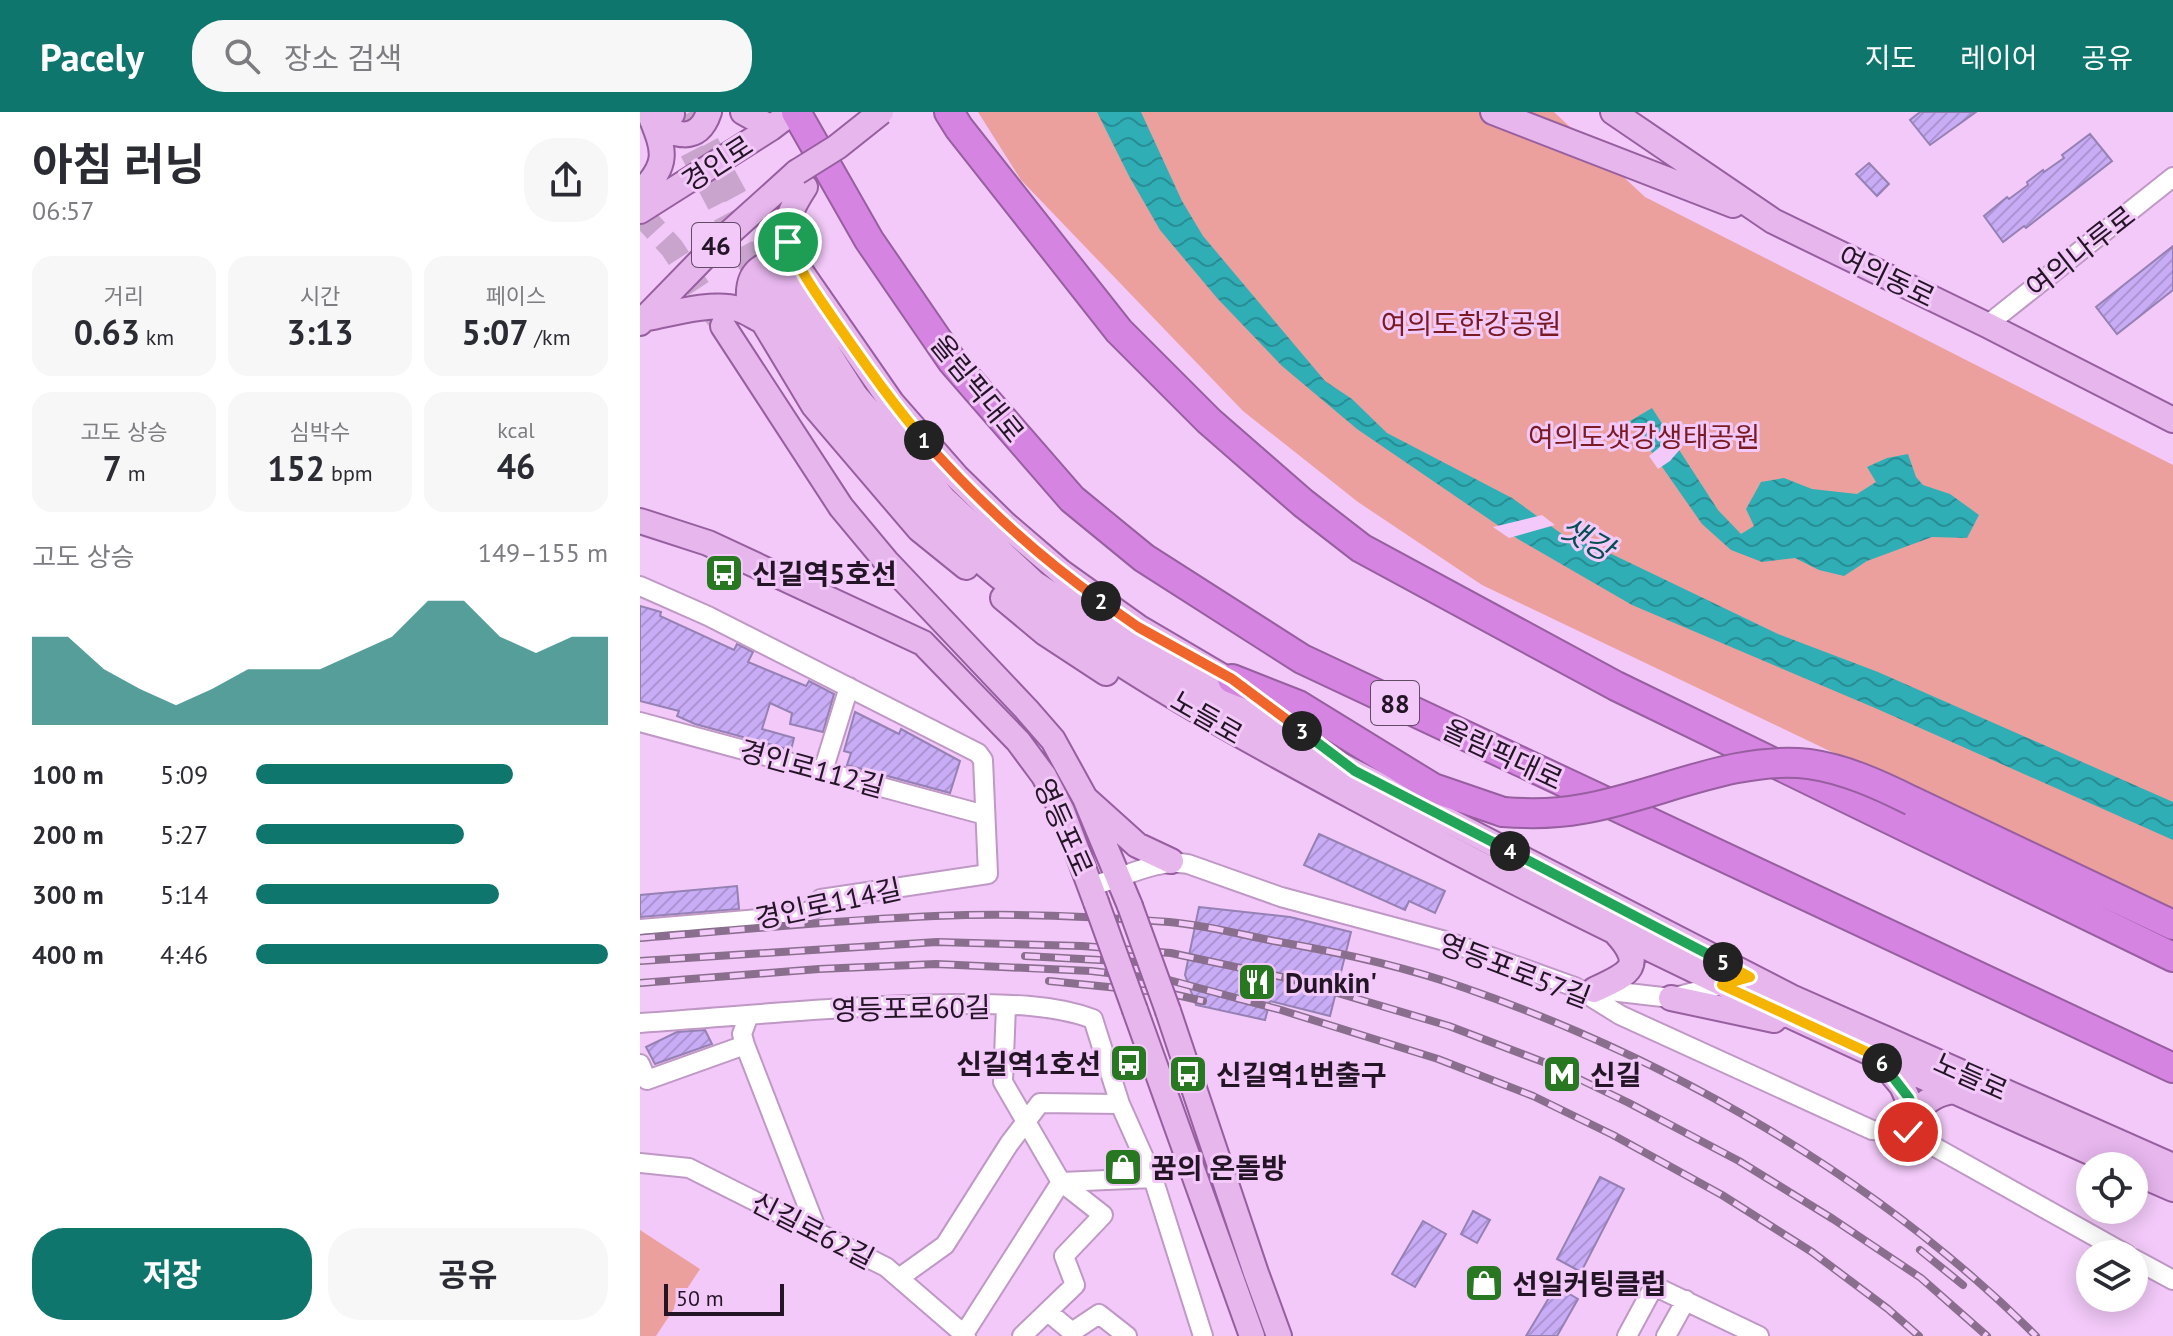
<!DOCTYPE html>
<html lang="ko">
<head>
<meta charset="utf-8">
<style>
	body { margin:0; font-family:"PT Sans","Noto Sans KR",sans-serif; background:#f7f7f7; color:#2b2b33; height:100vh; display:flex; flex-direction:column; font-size:30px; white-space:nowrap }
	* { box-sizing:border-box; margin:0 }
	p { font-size:26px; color:#7c7c81 }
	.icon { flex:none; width:44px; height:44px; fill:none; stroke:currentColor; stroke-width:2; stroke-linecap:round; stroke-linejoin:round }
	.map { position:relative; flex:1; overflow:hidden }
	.details { display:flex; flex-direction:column; background:#fff; width:640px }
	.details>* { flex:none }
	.tools { position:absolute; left:1436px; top:1040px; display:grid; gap:16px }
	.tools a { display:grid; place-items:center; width:72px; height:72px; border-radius:50%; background:#fff; box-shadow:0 4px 20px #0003; font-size:40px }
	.scale { position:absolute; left:24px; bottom:20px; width:120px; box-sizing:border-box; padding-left:8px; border:4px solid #231526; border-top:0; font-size:22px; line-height:28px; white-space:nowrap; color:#231526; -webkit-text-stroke:6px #f2c9f8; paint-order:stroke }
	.pin { position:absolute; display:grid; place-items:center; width:68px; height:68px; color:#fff; margin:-34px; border:4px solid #fff; border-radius:50%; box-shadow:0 2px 8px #0007 }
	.km { position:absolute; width:40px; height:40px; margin:-20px; border-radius:50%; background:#222; color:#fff; font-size:22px; line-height:40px; text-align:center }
	.round { display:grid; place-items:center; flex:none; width:84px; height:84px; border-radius:32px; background:#f7f7f7 }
	.overview { display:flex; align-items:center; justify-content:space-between; height:136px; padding:0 32px }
	h1 { font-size:44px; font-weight:700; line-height:60px }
	.stats { display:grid; grid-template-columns:repeat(3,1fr); gap:12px; height:136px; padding:8px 32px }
	.stats div { display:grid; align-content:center; border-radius:20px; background:#f7f7f7; text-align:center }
	.stats b { font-size:34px; font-weight:700 }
	.stats small { font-size:22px; font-weight:400 }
	.stats p { font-size:22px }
	.chart { height:224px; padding:16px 32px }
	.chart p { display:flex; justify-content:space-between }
	.chart svg { width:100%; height:144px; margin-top:8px; fill:#0f766e; opacity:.7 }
	.primary-button { display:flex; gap:16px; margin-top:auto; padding:16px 32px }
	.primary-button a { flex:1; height:92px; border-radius:32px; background:#0f766e; color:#fff; font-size:32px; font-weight:700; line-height:92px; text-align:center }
	.primary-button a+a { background:#f7f7f7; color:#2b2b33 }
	ul { padding:0 32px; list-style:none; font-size:26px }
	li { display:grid; grid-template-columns:128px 96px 1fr; align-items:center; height:60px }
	li i { height:20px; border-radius:10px; background:#0f766e }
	header { display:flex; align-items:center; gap:48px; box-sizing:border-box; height:112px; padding:0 40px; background:#0f766e; color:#fff }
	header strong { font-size:38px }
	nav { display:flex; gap:44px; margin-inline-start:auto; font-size:28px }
	.search { width:560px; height:72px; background:#f7f7f7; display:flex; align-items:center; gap:20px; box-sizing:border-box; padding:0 28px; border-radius:32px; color:#7c7c81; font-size:30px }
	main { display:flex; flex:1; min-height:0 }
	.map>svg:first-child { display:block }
	.green { fill:#eba09d }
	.water { fill:url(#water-waves) }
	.pier { fill:#f2c9f8 }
	.building { fill:url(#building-hatch); stroke:#9581b3; stroke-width:2 }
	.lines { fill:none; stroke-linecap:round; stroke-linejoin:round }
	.major-tunnel { stroke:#c9a5ce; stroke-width:24; stroke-dasharray:24 12; stroke-linecap:butt }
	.minor-casing { stroke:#bf98c5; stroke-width:22 }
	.major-casing { stroke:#975ea0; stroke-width:28 }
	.highway-casing { stroke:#975ea0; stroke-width:32 }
	.minor { stroke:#fff; stroke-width:18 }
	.major { stroke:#e6b6ed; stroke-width:24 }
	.highway { stroke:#d585e1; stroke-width:28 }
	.rail-casing { stroke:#8a6e8e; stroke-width:8 }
	.rail { stroke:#f2c9f8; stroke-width:5; stroke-dasharray:15; stroke-linecap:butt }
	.major-bridge-casing { stroke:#975ea0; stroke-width:28; stroke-linecap:butt }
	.highway-bridge-casing { stroke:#975ea0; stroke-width:32; stroke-linecap:butt }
	.major-bridge { stroke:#e6b6ed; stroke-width:24 }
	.highway-bridge { stroke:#d585e1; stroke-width:28 }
	.split-1-casing { stroke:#fff; stroke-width:16 }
	.split-2-casing { stroke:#fff; stroke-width:16 }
	.split-3-casing { stroke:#fff; stroke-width:16 }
	.split-4-casing { stroke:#fff; stroke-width:16 }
	.split-5-casing { stroke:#fff; stroke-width:16 }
	.split-6-casing { stroke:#fff; stroke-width:16 }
	.split-7-casing { stroke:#fff; stroke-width:16 }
	.split-1 { stroke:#f5b400; stroke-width:10 }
	.split-2 { stroke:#f0652b; stroke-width:10 }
	.split-3 { stroke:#f0652b; stroke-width:10 }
	.split-4 { stroke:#22a559; stroke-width:10 }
	.split-5 { stroke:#22a559; stroke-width:10 }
	.split-6 { stroke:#f5b400; stroke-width:10 }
	.split-7 { stroke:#22a559; stroke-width:10 }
	.labels { text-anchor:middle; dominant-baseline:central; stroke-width:6; stroke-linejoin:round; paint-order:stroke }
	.shield { fill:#f2c9f8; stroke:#614b65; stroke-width:2 }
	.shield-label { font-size:26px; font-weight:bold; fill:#231526 }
	.street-label { font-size:28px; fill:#231526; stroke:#f2c9f8 }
	.park-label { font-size:28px; fill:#7a1a22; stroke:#f2c9f8 }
	.poi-label { font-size:28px; font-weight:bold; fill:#231526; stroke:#f2c9f8; text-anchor:start }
	.water-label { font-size:30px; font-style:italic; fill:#055055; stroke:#f2c9f8 }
</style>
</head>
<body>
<header>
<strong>Pacely</strong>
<div class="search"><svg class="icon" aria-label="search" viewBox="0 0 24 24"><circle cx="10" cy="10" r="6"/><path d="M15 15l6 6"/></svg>장소 검색</div>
<nav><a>지도</a><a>레이어</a><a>공유</a></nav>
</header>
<main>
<section class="details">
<div class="overview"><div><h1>아침 러닝</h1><p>06:57</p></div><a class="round"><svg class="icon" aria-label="share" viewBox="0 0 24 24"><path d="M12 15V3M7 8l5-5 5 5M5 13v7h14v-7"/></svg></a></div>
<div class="stats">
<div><p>거리</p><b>0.63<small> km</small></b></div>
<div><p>시간</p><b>3:13</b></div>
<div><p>페이스</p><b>5:07<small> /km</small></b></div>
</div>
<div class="stats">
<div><p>고도 상승</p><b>7<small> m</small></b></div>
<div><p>심박수</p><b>152<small> bpm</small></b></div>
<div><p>kcal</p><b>46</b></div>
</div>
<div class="chart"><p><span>고도 상승</span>149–155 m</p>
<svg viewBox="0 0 160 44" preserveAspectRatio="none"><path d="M0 44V17L10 17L20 27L30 33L40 38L50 33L60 27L70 27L80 27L90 22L100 17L110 6L120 6L130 17L140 22L150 17L160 17V44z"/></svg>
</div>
<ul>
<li><b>100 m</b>5:09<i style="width:73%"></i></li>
<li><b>200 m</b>5:27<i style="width:59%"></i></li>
<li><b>300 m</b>5:14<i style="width:69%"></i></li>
<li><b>400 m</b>4:46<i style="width:100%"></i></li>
</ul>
<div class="primary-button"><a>저장</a><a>공유</a></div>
</section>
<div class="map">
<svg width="1533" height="1224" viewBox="0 0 1533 1224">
	<defs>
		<pattern id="water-waves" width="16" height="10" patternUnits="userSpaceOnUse" patternTransform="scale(2)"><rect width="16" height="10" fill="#2faeb6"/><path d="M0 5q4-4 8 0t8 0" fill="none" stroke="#288c94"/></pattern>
		<pattern id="building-hatch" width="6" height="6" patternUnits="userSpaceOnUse" patternTransform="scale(2)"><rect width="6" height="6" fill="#c9acf6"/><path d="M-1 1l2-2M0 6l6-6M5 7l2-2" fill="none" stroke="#ac93d3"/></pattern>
	</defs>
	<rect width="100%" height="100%" fill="#f2c9f8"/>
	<path class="green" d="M338 0H914L1005 85 1533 353V803L842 473 718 390 603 299 381 68Z
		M0 1118 60 1157 16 1224H0Z"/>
	<path class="water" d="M457 0H501L542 89 563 124 685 269 712 287 747 321 872 386 926 425 957 435 1138 522 1238 560 1533 690V728L1235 596 992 493 878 427 717 317 642 254 577 186 520 118 489 64Z
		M1012 296 1078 398 1101 422 1114 414 1106 397 1121 370 1144 366 1172 377 1217 382 1236 370 1227 355 1247 346 1268 342 1276 365 1283 373 1310 382 1339 403 1327 426 1292 425 1227 449 1204 464 1179 458 1155 446 1122 450 1091 438 1062 412 990 309Z"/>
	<path class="pier" d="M1034 323 1042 335 1030 349 1018 357 1009 344Z
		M902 403 915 413 869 426 853 415Z"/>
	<path class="building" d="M1280 0H1336L1290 33 1270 8Z
		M1450 22 1472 49 1386 116 1384 114 1363 130 1344 104 1367 85 1369 87 1388 73 1387 70 1403 58 1404 60 1424 46 1422 43Z
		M1229 51 1249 72 1237 84 1216 62Z
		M1533 134V178L1477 222 1456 195Z
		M0 494 21 500 20 504 94 538 97 532 113 540 108 550 166 574 169 569 194 582 183 620 150 612 152 601 130 591 122 617 154 626 151 638 55 612 37 604 39 599 0 589Z
		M215 600 259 622 261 617 320 649 310 681 207 653 211 641 204 639Z
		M679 722 805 779 795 801 769 789 765 798 664 753Z
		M97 774 99 797 0 805V783Z
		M559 795 650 805 711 820 690 904 630 889 625 908 556 893 545 863Z
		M65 918 72 932 15 952 6 935 37 920Z
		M960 1065 984 1077 941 1160 917 1147Z
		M833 1099 850 1108 837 1131 821 1122Z
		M783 1109 806 1122 775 1175 752 1162Z
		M916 1174 938 1187 917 1224H886Z"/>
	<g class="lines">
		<path class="major-tunnel" d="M50 0 135 158
			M35 7 119 169
			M0 101 32 136 79 208"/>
		<defs>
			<path id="minor" d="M1347 213 1533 65
				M0 474 68 504 338 641 343 648 348 762 181 787 177 796 155 804 0 817
				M0 610 345 703
				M183 659 209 575
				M450 774C483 767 515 746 548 752L641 785 809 830 935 875 980 903 1232 1018 1268 1020 1486 1142
				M953 877 1031 886 1089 871
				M109 903 102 922 105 933 178 1121
				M0 911C104 904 208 893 313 892 358 892 410 891 453 907L480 992 513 1066 563 1224
				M0 952 7 968 105 933
				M0 1051 49 1056 246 1155 326 1224
				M421 1070 513 1066
				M1494 1147 1533 1168
				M259 1166 305 1133 369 1032 400 991 480 992
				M408 1200 432 1220 459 1202 487 1224
				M324 1222 421 1070 363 970 366 894
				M382 1224 435 1173 424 1144 463 1103 421 1070
				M987 1224 1014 1174 1119 1224
				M1026 1224 1046 1188"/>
			<path id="major" d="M31 0 32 2
				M103 0 131 16
				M853 0 1093 93
				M973 0 1133 109 1347 213 1533 308
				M12 8C33 24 58 33 69 0
				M165 75C143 109 143 116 157 154L252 291 316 364 365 412 421 460 498 515 607 579
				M0 81C31 50 24 38 9 0
				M0 99 131 16 152 0
				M157 154C130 145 107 155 109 186L174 294 279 417 326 455
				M135 158 215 283 304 387 394 471 495 538 654 629 1151 885 1533 1054
				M119 169C168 251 221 335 290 403 414 524 567 606 717 687 966 822 1223 939 1481 1054
				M4 207C29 202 73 189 98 197 106 199 114 205 121 208
				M0 211 75 134 157 60
				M83 214 201 395 246 449 386 597 413 628 445 686 490 794
				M0 409 68 431 283 531 378 629 404 664 422 699 456 790
				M363 486 405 521 466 561
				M447 688 497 733 531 749
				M954 878C988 862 1007 855 976 821
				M1031 886 1134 908
				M495 898 612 1224
				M528 899 616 1161 639 1224
				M1242 950 1262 974 1274 1001C1287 989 1296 981 1314 979
				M1494 1060 1533 1077"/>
			<path id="highway" d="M156 0 229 128 312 249 432 387 504 446 662 547 1533 956
				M309 0 319 16 479 219 569 309 663 391 721 436 976 574 1533 845
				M592 567 658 593 793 676 863 700
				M1272 689 1533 813"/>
		</defs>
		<use href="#minor" class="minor-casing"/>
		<use href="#major" class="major-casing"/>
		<use href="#highway" class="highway-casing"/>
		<use href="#minor" class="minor"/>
		<use href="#major" class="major"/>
		<use href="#highway" class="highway"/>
		<defs>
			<path id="rail" d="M0 826C98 818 196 808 295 804 372 801 452 804 529 810 564 813 599 822 634 829 698 840 763 854 825 876 1033 948 1240 1068 1396 1224
				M385 844 497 850
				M0 849 297 830 442 834 531 841 647 866 809 914 906 951 989 991 1099 1049 1193 1107 1281 1166 1347 1224
				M409 869 528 881 563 889
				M0 871 179 857 296 852 451 859 529 868 641 898 798 947 893 984 973 1023 1082 1083 1172 1140 1248 1197 1279 1224
				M1280 1138 1323 1173"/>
		</defs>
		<use href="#rail" class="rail-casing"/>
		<use href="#rail" class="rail"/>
		<defs>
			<path id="major-bridge" d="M157 60 197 35 241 0
				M456 790 495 898
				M490 794 528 899"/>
			<path id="highway-bridge" d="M863 700C890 702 915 702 942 697 1015 685 1093 643 1169 652 1205 657 1240 673 1272 689"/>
		</defs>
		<use href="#major-bridge" class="major-bridge-casing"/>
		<use href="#highway-bridge" class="highway-bridge-casing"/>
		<use href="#major-bridge" class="major-bridge"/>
		<use href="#highway-bridge" class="highway-bridge"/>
	</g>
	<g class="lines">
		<defs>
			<path id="split-1" d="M148 130C160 160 178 184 195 209 224 250 251 290 284 328"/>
			<path id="split-2" d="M284 328C337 388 395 442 461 489"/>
			<path id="split-3" d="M461 489 498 515 592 567 662 619"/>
			<path id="split-4" d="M662 619 715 659 870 739"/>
			<path id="split-5" d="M870 739 1083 850"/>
			<path id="split-6" d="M1083 850 1110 865 1082 873 1238 945 1242 951"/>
			<path id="split-7" d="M1242 951 1269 986 1274 1001 1268 1020"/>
		</defs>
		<use href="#split-1" class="split-1-casing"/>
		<use href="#split-2" class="split-2-casing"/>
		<use href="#split-3" class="split-3-casing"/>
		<use href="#split-4" class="split-4-casing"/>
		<use href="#split-5" class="split-5-casing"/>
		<use href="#split-6" class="split-6-casing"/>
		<use href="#split-7" class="split-7-casing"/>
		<use href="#split-1" class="split-1"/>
		<use href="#split-2" class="split-2"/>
		<use href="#split-3" class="split-3"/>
		<use href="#split-4" class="split-4"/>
		<use href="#split-5" class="split-5"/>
		<use href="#split-6" class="split-6"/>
		<use href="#split-7" class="split-7"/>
	</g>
	<defs>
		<symbol id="bus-square" viewBox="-11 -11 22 22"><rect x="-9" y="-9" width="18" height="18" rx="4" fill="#287822" stroke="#f2c9f8"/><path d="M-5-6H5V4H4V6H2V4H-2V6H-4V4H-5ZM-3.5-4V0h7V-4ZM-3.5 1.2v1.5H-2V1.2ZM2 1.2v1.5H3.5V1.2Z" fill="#fff"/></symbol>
		<symbol id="restaurant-square" viewBox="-11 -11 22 22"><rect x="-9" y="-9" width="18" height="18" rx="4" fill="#287822" stroke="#f2c9f8"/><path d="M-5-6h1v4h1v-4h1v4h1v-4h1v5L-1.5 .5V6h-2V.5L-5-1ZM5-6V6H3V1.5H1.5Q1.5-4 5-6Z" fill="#fff"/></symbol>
		<symbol id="metro-square" viewBox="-11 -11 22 22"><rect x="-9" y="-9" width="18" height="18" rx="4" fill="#287822" stroke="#f2c9f8"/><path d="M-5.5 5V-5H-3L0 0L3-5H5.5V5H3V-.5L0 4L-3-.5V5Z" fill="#fff"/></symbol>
		<symbol id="shop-square" viewBox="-11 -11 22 22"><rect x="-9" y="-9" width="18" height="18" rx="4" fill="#287822" stroke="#f2c9f8"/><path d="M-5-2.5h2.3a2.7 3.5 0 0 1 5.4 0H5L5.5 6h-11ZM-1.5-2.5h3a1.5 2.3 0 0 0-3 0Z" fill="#fff"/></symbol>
	</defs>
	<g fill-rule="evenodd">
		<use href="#bus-square" x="62" y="439" width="44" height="44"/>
		<use href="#restaurant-square" x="595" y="848" width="44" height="44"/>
		<use href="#bus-square" x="467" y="929" width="44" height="44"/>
		<use href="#bus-square" x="526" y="940" width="44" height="44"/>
		<use href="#metro-square" x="900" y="940" width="44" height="44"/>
		<use href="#shop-square" x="461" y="1033" width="44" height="44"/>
		<use href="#shop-square" x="822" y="1149" width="44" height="44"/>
	</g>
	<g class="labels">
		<g class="shield">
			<rect x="52" y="111" width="48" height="44" rx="6"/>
			<rect x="731" y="569" width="48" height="44" rx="6"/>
		</g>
		<g class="shield-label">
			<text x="76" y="133">46</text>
			<text x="755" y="591">88</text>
		</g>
		<g class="street-label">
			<text transform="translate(77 51) rotate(-33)">경인로</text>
			<text transform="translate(1440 139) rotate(-38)">여의나루로</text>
			<text transform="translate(1247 164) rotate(26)">여의동로</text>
			<text transform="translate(338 276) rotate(51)">올림픽대로</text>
			<text transform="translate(567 605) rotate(30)">노들로</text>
			<text transform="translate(863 642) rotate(25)">올림픽대로</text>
			<text transform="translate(172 656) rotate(15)">경인로112길</text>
			<text transform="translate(424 715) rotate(66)">영등포로</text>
			<text transform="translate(188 791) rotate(-12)">경인로114길</text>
			<text transform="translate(875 858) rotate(21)">영등포로57길</text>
			<text transform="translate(271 896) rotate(-1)">영등포로60길</text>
			<text transform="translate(1331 964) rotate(24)">노들로</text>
			<text transform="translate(173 1118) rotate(27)">신길로62길</text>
		</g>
		<g class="park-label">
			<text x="831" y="211">여의도한강공원</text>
			<text x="1004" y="324">여의도샛강생태공원</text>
		</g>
		<g class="poi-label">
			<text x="112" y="461">신길역5호선</text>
			<text x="645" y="870">Dunkin'</text>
			<text x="461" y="951" text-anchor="end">신길역1호선</text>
			<text x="576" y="962">신길역1번출구</text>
			<text x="950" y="962">신길</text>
			<text x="511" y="1055">꿈의 온돌방</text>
			<text x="872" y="1171">선일커팅클럽</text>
		</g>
		<g class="water-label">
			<text transform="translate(947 426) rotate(30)">샛강</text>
		</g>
	</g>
</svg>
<div class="tools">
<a><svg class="icon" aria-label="locate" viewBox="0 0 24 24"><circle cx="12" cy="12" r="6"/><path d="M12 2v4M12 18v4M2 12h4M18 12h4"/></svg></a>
<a><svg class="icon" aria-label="layers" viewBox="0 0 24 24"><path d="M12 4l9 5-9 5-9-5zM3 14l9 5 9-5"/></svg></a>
</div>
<div class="scale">50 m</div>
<div class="pin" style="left:148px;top:130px;background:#1e9e55"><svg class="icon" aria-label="arrive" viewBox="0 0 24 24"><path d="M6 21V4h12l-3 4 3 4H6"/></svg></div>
<div class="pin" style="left:1268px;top:1020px;background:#d93025"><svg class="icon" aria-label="check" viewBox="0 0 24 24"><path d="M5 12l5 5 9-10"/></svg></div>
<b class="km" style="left:284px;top:328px">1</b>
<b class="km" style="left:461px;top:489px">2</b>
<b class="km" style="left:662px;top:619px">3</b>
<b class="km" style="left:870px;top:739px">4</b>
<b class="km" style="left:1083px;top:850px">5</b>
<b class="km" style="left:1242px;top:951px">6</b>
</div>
</main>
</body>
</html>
